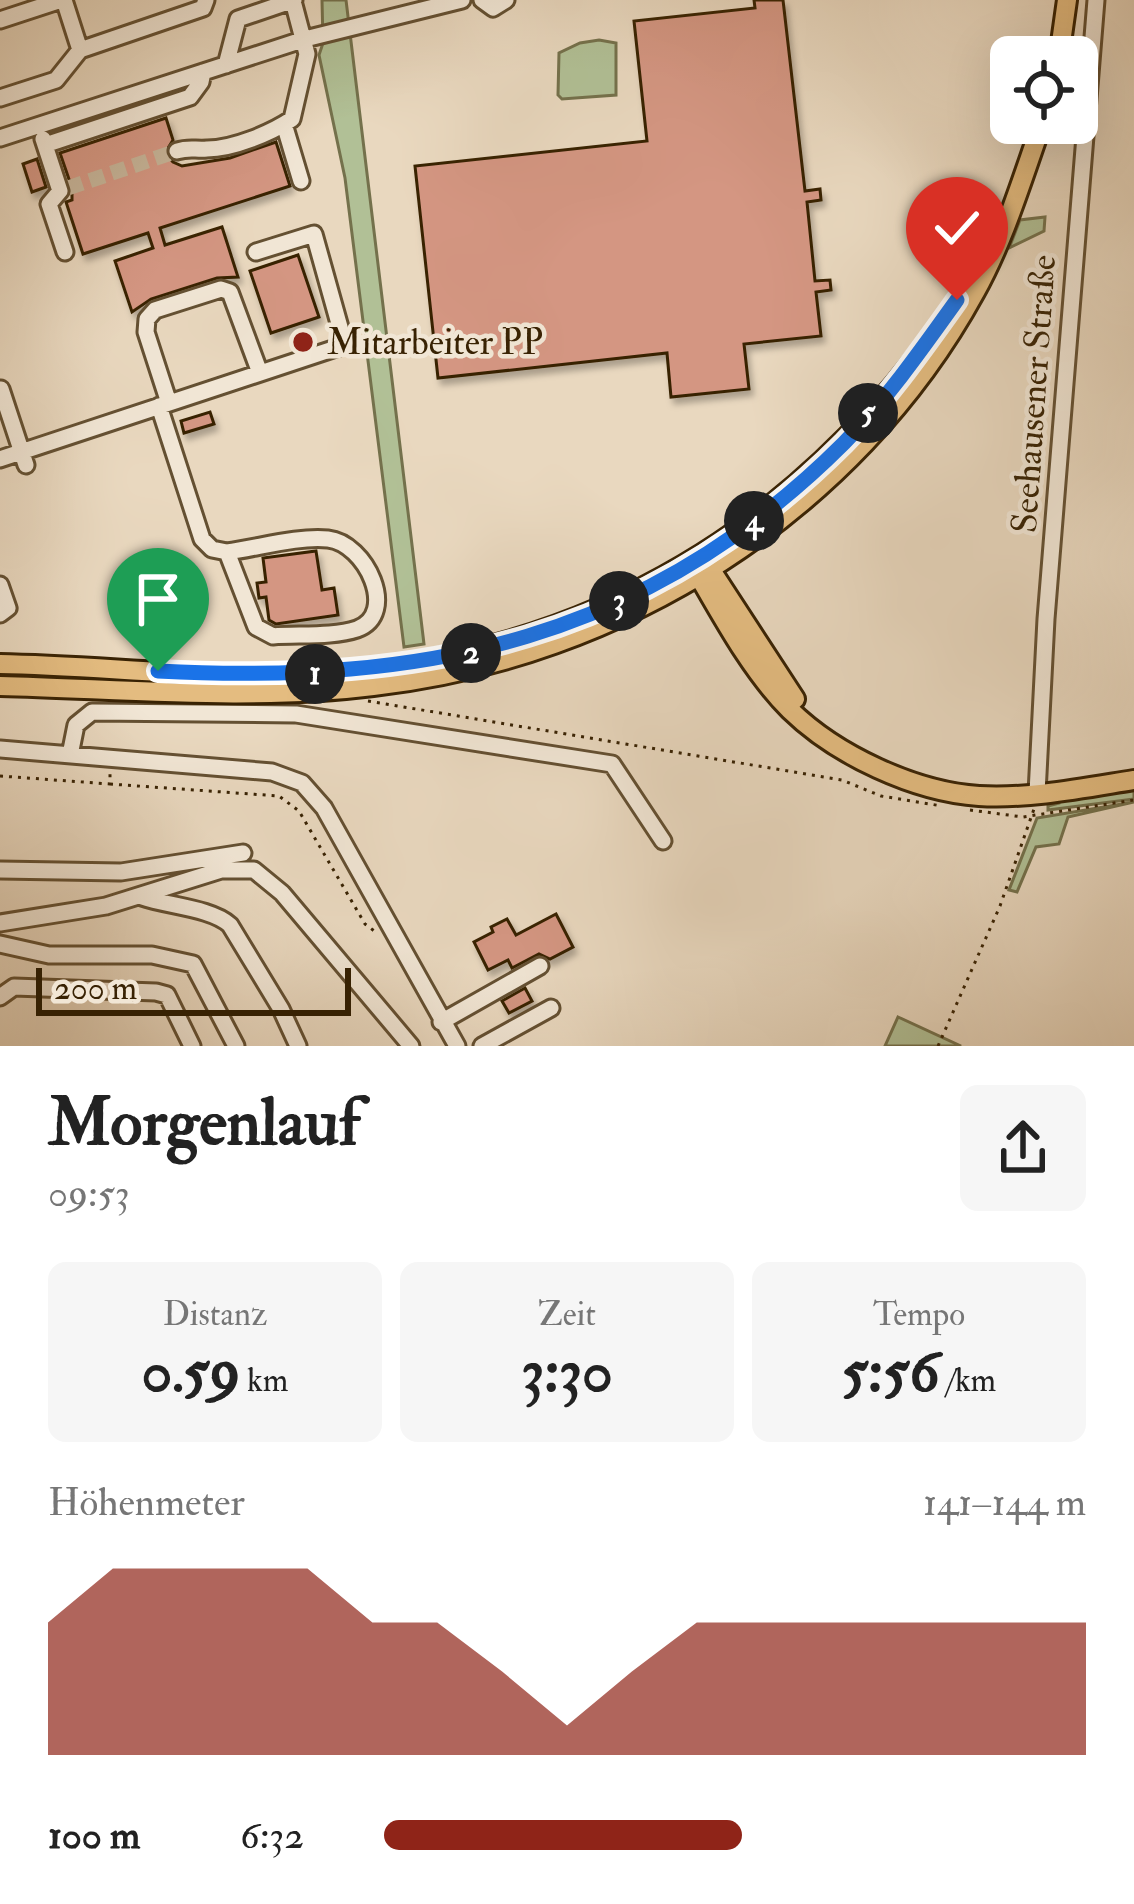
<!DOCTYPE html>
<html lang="de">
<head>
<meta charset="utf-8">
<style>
	body { margin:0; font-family:"IM FELL Double Pica",serif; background:#f6f6f6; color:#222; height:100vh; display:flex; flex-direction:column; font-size:45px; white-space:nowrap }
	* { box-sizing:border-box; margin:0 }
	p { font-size:39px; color:#767676 }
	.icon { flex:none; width:66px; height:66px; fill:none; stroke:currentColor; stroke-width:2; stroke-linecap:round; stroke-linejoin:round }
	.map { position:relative; height:1046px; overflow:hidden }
	.details { display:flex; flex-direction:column; background:#fff; flex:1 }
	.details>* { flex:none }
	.controls { position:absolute; left:990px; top:36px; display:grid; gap:24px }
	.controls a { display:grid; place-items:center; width:108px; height:108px; border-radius:18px; background:#fff; box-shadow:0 12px 48px #0002; font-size:60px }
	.scale { position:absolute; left:36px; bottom:30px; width:315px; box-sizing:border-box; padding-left:12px; border:6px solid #382203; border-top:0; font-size:33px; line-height:42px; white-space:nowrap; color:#382203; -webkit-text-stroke:9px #f1e6d5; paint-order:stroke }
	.pin { position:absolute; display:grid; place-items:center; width:102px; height:102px; color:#fff; margin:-123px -51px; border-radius:50% 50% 50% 0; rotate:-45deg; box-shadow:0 0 12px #0007 }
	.pin .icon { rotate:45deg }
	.km { position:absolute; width:60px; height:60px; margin:-30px; border-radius:50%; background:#222; color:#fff; font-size:33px; line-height:60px; text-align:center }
	.round { display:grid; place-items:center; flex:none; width:126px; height:126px; border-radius:18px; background:#f6f6f6 }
	.overview { display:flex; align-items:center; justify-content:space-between; height:204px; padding:0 48px }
	h1 { font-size:66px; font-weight:700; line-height:90px }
	.stats { display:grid; grid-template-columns:repeat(3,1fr); gap:18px; height:204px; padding:12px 48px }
	.stats div { display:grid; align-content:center; border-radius:18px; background:#f6f6f6; text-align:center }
	.stats b { font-size:60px; font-weight:700 }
	.stats small { font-size:33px; font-weight:400 }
	.stats p { font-size:33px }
	.chart { height:336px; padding:24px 48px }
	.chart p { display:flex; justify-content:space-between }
	.chart svg { width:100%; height:216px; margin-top:12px; fill:#8f2418; opacity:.7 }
	ul { padding:0 48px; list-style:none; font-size:39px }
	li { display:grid; grid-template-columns:192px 144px 1fr; align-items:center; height:90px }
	li i { height:30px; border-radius:15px; background:#8f2418 }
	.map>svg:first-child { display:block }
	.green { fill:#b1c096; stroke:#74714c; stroke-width:3 }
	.building { fill:#d49682; stroke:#382203; stroke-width:3; filter:url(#shadow) }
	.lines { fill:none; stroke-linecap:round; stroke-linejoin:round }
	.minor-tunnel { stroke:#c6b499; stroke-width:15; stroke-dasharray:15 8; stroke-linecap:butt }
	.minor-casing { stroke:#645032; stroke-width:21 }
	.major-casing { stroke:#382203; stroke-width:24 }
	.path { stroke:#382203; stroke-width:3; stroke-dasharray:3 6; stroke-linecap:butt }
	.minor { stroke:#f1e6d5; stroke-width:15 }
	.major { stroke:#e4bc80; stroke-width:18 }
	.route-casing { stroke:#fff; stroke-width:24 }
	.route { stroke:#1a73e8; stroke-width:15 }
	.poi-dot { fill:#8f2418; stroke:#f1e6d5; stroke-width:4.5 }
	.labels { text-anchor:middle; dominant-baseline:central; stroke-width:9; stroke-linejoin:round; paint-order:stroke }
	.poi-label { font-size:36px; fill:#382203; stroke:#f1e6d5; text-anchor:start }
	.street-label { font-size:36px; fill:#382203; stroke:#f1e6d5 }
</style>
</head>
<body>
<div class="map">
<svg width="1134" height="1046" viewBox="0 0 1134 1046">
	<defs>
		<filter id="shadow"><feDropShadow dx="3.5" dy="6" stdDeviation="3" flood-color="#0004"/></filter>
	</defs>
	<rect width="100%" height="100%" fill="#e9d8bf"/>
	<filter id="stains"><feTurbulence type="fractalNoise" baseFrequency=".00167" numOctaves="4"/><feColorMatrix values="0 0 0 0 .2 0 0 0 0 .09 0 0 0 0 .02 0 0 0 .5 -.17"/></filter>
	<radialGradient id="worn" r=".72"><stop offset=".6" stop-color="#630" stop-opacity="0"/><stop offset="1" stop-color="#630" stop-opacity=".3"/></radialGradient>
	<path class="green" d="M322 0H346L424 644 404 647 345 178 319 55 323 43Z
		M599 40 616 43V95L562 99 558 95 559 53 580 43Z
		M1045 217 1044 231 1009 248 1020 220Z
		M1134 787V799L1048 810V806L1059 803V798Z
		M1134 802 1068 817 1059 844 1036 847 1017 892 1009 890 1037 818Z
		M898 1017 961 1046H885Z"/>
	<path class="building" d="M754 0H783L805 191 820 189 821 200 807 202 815 281 830 280 831 290 816 292 821 336 744 344 749 389 671 397 667 353 438 378 415 166 647 141 634 21 755 8Z
		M166 118 173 140 165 153 173 162 182 166 230 158 276 142 290 186 160 228 165 245 222 227 238 277 217 278 151 299 132 312 115 261 153 248 148 233 83 254 66 202 72 200V188L60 153Z
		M37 159 46 187 32 192 23 164Z
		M298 255 319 317 271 333 250 271Z
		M210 412 214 424 184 433 181 421Z
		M316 551 322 590 334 588 338 615 276 624 269 620 266 597 259 598 257 583 266 582 263 558Z
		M556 914 573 947 550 959 539 954 512 968 508 960 488 970 474 942 493 932 491 927 507 919 516 935Z
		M525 988 532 1001 509 1013 502 1001Z"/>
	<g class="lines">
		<path class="minor-tunnel" d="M68 188 177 151"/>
		<defs>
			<path id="minor" d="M64 0 80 50
				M482 0 493 8 506 0
				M0 20 61 0
				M226 65 238 19 294 0
				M0 98 56 80 80 50 203 8 206 0
				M284 124 301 181
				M0 138 305 39 462 0
				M43 139 60 191 49 204 65 252
				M45 145 190 97 201 82 203 72
				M177 151C189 147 195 150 207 149 233 149 271 133 292 119L307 54 293 1
				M1 389 26 465
				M169 403 146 332 147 319 155 310 221 289 230 292 260 373
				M159 406 202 539 212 549 227 552C258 548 297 536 328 539 366 543 399 614 357 629 333 637 299 634 273 636L256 627 227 552
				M0 459 345 345 314 234 256 252
				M0 585 8 608 0 614
				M0 749 272 772 302 783 324 808 457 1046
				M70 755 76 725 92 712 296 714 612 764 663 841
				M1037 793 1046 619 1096 0
				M0 870 121 872 243 853
				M142 897C168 906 211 908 230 925L281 1009 298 1046
				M0 923 106 906 221 870H254L282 893 411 1046
				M0 944 49 955H152L193 964 236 1046
				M0 997 14 987 156 992 167 995 192 1046
				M441 1022 540 966
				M482 1046 551 1008"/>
			<path id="major" d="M1059 57 1067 0
				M705 561 795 699
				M693 566C721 614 751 671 790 710 836 755 915 792 979 796 1030 799 1084 788 1134 780
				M0 664C103 666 207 679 310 674 590 659 808 526 962 294
				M0 686C123 689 251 701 373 686 621 658 854 513 975 292 1004 240 1022 179 1042 123"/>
		</defs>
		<use href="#minor" class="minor-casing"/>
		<use href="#major" class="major-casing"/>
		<path class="path" d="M368 701 842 780 881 796 942 806
			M0 776 110 784V771
			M110 784 279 796 299 811 365 924 377 933
			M970 810 1023 817 1134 800
			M938 1046 1000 906 1034 809"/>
		<use href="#minor" class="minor"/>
		<use href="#major" class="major"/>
	</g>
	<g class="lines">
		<defs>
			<path id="route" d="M158 671C426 685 647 640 844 443 886 400 922 349 957 300"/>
		</defs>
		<use href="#route" class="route-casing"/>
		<use href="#route" class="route"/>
	</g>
	<circle class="poi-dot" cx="303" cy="342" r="12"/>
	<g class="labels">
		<g class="poi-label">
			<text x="327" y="342">Mitarbeiter PP</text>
		</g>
		<g class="street-label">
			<text transform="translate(1034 394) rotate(-86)">Seehausener Straße</text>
		</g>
	</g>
	<rect width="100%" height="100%" filter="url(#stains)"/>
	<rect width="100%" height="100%" fill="url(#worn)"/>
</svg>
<div class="controls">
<a><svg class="icon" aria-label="locate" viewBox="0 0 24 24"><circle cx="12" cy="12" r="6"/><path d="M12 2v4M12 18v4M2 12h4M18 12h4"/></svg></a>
</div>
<div class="scale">200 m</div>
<div class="pin" style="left:158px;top:671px;background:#1e9e55"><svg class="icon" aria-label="arrive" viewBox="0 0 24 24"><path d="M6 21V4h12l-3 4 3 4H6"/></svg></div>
<div class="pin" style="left:957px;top:300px;background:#d93025"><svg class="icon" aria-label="check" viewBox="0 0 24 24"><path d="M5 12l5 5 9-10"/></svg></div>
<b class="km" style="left:315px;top:674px">1</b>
<b class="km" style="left:471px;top:653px">2</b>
<b class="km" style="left:619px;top:601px">3</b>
<b class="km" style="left:754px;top:521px">4</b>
<b class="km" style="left:868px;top:413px">5</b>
</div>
<section class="details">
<div class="overview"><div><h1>Morgenlauf</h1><p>09:53</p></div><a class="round"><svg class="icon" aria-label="share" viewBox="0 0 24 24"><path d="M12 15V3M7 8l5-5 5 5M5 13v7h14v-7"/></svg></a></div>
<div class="stats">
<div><p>Distanz</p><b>0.59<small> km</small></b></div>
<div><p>Zeit</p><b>3:30</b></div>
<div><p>Tempo</p><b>5:56<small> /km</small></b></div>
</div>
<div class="chart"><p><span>Höhenmeter</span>141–144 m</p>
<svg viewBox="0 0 160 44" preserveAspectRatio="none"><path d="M0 44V17L10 6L20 6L30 6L40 6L50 17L60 17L70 27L80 38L90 27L100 17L110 17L120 17L130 17L140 17L150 17L160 17V44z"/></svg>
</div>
<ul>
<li><b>100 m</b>6:32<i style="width:51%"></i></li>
</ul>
</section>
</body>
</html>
